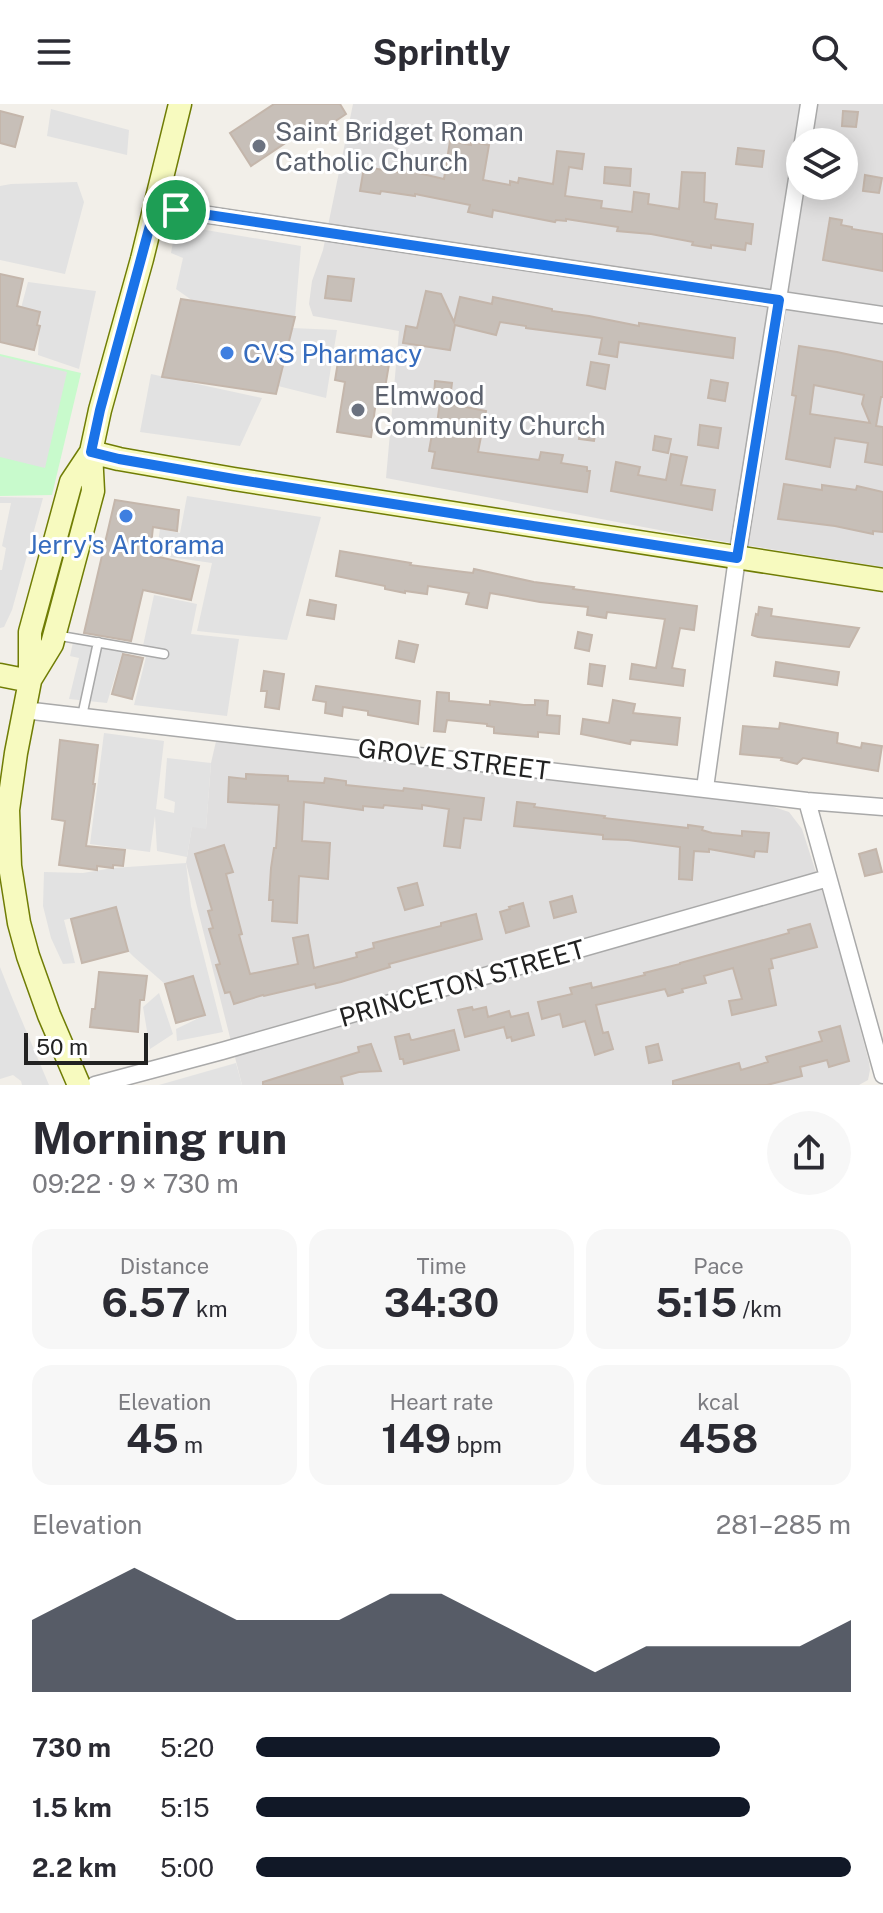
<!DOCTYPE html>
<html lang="en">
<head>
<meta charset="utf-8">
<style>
	body { margin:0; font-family:"Public Sans",sans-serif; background:#f7f7f7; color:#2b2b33; height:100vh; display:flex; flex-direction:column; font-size:30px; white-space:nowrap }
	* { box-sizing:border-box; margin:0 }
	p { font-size:26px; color:#7c7c81 }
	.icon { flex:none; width:44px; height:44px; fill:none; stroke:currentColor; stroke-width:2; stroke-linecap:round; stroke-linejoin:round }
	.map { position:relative; height:981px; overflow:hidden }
	.side { display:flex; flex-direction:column; background:#fff; flex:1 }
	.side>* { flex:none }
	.tools { position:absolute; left:786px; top:24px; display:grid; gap:16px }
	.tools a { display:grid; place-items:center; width:72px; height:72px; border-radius:50%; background:#fff; box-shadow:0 4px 20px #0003; font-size:40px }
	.scale { position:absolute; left:24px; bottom:20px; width:124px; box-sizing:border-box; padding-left:8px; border:4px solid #222; border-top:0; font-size:22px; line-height:28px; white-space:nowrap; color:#222; -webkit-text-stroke:6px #fff; paint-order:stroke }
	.pin { position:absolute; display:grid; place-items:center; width:68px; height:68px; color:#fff; margin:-34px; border:4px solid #fff; border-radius:50%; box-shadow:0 2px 8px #0007 }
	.round { display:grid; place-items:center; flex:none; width:84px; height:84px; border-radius:42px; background:#f7f7f7 }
	.head { display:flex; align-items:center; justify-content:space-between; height:136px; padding:0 32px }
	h1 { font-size:44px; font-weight:700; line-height:60px }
	.stats { display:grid; grid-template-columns:repeat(3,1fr); gap:12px; height:136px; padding:8px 32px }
	.stats div { display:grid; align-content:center; border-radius:20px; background:#f7f7f7; text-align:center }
	.stats b { font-size:40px; font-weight:700 }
	.stats small { font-size:22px; font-weight:400 }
	.stats p { font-size:22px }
	.chart { height:224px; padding:16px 32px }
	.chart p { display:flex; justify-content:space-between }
	.chart svg { width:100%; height:144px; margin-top:8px; fill:#111827; opacity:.7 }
	ul { padding:0 32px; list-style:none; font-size:26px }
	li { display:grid; grid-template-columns:128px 96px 1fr; align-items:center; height:60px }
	li i { height:20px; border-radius:10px; background:#111827 }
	header { display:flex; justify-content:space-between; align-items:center; height:104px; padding:0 32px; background:#fff; font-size:36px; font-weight:700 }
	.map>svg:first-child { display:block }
	.residential { fill:#e0dfdf; fill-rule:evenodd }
	.park { fill:#c8facc }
	.parking { fill:#e2e2e2 }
	.building { fill:#c7bfb8; stroke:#c4b6ab; stroke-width:2; fill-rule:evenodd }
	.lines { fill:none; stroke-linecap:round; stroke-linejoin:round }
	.lane-casing { stroke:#a9a9a9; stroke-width:11 }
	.street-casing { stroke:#a9a9a9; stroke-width:19 }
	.secondary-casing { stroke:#707d05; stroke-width:25 }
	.lane { stroke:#fff; stroke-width:8 }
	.street { stroke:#fff; stroke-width:16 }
	.secondary { stroke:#f7fabf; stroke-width:22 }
	.route-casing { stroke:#fff; stroke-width:16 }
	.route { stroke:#1a73e8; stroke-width:10 }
	.worship-dot { fill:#6b7280; stroke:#fff; stroke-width:3 }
	.shop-dot { fill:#3f7fe0; stroke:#fff; stroke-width:3 }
	.labels { text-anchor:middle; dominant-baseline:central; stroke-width:6; stroke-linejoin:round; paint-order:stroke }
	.worship-label { font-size:26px; fill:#5b616d; stroke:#fff; text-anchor:start }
	.shop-label { font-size:26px; fill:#366cbe; stroke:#fff; text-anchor:start }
	.street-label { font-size:26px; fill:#222; stroke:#fff }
</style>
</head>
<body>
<header><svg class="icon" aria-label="menu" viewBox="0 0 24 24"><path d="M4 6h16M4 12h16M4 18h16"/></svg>Sprintly<svg class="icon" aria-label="search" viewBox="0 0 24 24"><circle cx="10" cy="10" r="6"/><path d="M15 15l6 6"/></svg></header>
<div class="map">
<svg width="883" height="981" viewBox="0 0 883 981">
	<rect width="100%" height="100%" fill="#f2efe9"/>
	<path class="residential" d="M353 0H883V463L701 434 386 374 399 227 313 212 309 200 312 177 323 146ZM800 38H844V82H800Z
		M217 633 679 688 768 701 789 708 802 725 831 815 869 958 870 966 868 976 859 981H242L186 759 192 722 206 724 211 659Z"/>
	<path class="park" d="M0 250 81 269 52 391 0 392Z"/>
	<path class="parking" d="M51 5 129 26 127 51 47 32Z
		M77 78 84 98 65 170 0 156V82L11 80Z
		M176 121 301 142 295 213 193 197 176 185 183 154 171 149Z
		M28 178 96 187 79 265 38 251 40 208H20Z
		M292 224 337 226 326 294 278 282Z
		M0 252 67 268 45 364 0 353Z
		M151 270 262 294 240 342 140 328Z
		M187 392 321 413 287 536 197 527 212 459 156 451 160 425 180 429Z
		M0 393 43 394 12 506 4 523 0 524V466H2L6 444 2 442 11 399H0Z
		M154 491 197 500 191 530 239 535 227 612 134 601 146 553 141 551Z
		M75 529 125 540 107 599 69 595 79 554 70 552Z
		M104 629 164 637 156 705 174 709 175 698 164 694 167 654 211 659 206 725 192 723 187 753 157 747 155 712 150 748 90 740Z
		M186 759 191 802 223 928 177 937 176 925 205 911 193 872 165 880 134 853 128 847 116 803 64 816 75 859 63 860 51 834 43 802 44 768 83 769 113 764Z
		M0 863 11 891 49 981H22L21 977 13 971 0 975Z
		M159 889 173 930 150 945 143 903Z
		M236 959 242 981H159Z"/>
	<path class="building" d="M274 0H340L346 10 316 30 311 22 251 62 230 29Z
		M0 7 23 13 15 43 0 39Z
		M843 7 858 8 856 23 842 22Z
		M450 37 471 41V38L489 41 483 76 510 81V77L518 79 519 74 553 80 557 47 584 50 582 65 569 63 565 92 602 97 601 104 632 108 634 88 649 90 648 100 679 105 682 68 705 69 704 98 717 100 715 115 753 120 751 140 746 139 745 146 711 141V144L692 141 693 138 651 130 617 127 618 123 566 115V117L556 116 555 118 493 106 492 113 468 108 470 101 415 90V92L381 87 380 90 360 87 364 63 397 68 399 59 419 62 418 69 444 75Z
		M738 44 764 47 762 63 736 60Z
		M605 63 631 65 630 82 604 79Z
		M865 71 882 74 879 89 863 87Z
		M830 114 842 116 841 121 852 123V125L883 130V167L823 156Z
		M0 170 23 175 17 202 40 208 37 221 40 222 34 246 0 238Z
		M328 172 354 175 351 197 325 194Z
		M426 187 441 190 454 218 460 193 492 200 493 193 552 205V207L589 212 639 222V219L735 234 733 254 619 238 617 253 599 250 602 234 526 224V222L500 218 496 231 455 221 450 246 403 239 406 222 417 224Z
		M181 195 295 213 276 290 162 273Z
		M799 242 837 248 883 258V293H881L876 322 883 323V361L865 358 868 339 835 334 830 363 786 355 796 292 792 291ZM814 281 864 291 862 300 870 319 810 310Z
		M340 246 390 254 385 284 378 283 371 333 337 328 345 278 335 276Z
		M591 258 609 261 605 285 587 281Z
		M711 276 728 279 725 297 708 294Z
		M435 277 452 279 450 295 434 293Z
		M440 298 486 307 478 348 539 356 541 348 563 351 561 359 587 363V367H590L587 388 432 364 435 348 429 347 434 319 437 320Z
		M582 317 597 319 594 337 579 335Z
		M700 321 721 324 718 344 698 341Z
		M655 332 671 335 668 349 653 346Z
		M671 350 687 353 681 381 715 386 712 406 611 387 616 358 640 363 638 371 666 376Z
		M784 380 822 386V381L856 386 857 382 883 388V428L873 427V430L835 422 778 415Z
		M115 396 179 406 177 427 153 423 150 451 199 462 191 496 143 486 131 537 84 529Z
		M340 447 411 459 410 461 464 468 473 469 474 465 534 478 574 483 573 485 697 502 694 526 680 524 672 564 685 566 683 582 630 575 632 560 656 564 665 515 607 508 606 514 587 511 588 503 540 498 490 489 487 504 466 500 469 489 428 482 427 490 405 487V489L385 485V482L336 472Z
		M310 496 336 501 334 515 307 511Z
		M759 503 772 505 771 512 859 524 849 543 758 533 752 531 756 510 758 511Z
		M578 528 592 531 589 547 575 544Z
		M399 537 418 541 414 558 396 554Z
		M123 550 143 554 132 595 112 590Z
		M776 558 839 568 837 581 774 572Z
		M590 560 605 562 602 582 588 580Z
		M264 567 284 570 279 605 265 603 267 587H261Z
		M316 582 420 597 418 620 368 611V607L343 603 342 612 325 609 326 598 313 596Z
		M437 588 449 589V597L490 601V597L524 601H535V596L548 597 547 611 560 612 559 630 538 628V633L494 629V623L487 622V620L447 616 445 628 434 627Z
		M613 596 635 600 633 609 680 614 677 641 631 636 630 640 581 630 583 615 609 619Z
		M780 619 838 629 837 639 861 644 862 639 882 642 878 667 803 654 797 660 781 656 782 654 740 650 743 622 779 625Z
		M60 636 98 641 93 680H95L86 742 125 746 123 762 113 761V764L97 762V766L59 761 65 717 52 715Z
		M246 670 288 672V677L324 679 325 674 346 677V681L403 687 404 684 484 694 481 716 464 714 460 744 444 742 449 705 422 701V705L384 701 383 704 363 702V706L304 698 302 737 330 739 328 775 299 772 297 819 272 817 273 796H269L271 764 274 744H276L279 701 228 698 229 673 246 675Z
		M517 698 535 700 534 703 605 712 604 714 688 724V721L703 723 702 726 712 729 742 732V727L769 729 767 748 755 747 754 753 709 745V748L694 747 692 776 679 775 680 743 628 736 603 735V731L514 722Z
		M224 741 233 768 226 770 242 830 239 831 250 870 298 860 293 834 308 831 314 864 357 853 356 849 374 844 373 839 441 822V819L476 810 482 835 389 860 390 863 341 878 316 884 315 880 264 892 263 891 234 900 230 888 225 889 216 861 220 860 209 825 213 824 208 807 212 806 195 750Z
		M876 745 882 768 865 772 859 750Z
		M417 779 423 801 405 806 398 784Z
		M572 792 576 808 554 814 550 798Z
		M523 799 529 822 506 829 500 808 510 805 509 803Z
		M116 803 128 847 82 859 71 815Z
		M810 820 817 843 771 855 773 864 769 865 776 901 732 911 729 897 742 895 733 864 704 872 706 879 682 885 683 888 668 892 665 885 596 901 603 929 608 928 613 945 595 951 585 917 563 923 560 910 542 915 538 898 572 890 570 884 591 879 592 884 645 871 644 869 680 860V859L789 829 788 826Z
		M99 868 147 872 144 896H140L138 928 90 923 92 905H95Z
		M193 872 205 911 176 919 165 880Z
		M472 903 473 906 486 903 488 913 509 907 511 913 528 909 534 931 512 937 511 933 507 934 504 923 465 933 458 906Z
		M840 922 849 957 829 963 827 956 800 963 802 972 767 981H673V977L739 959 741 966 768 958 766 953 822 937 819 928Z
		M454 926 459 946 404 960 403 955H400L395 933 409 930 411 936H413Z
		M371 940 381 967 359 968 341 973 343 981H263V978L359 948 358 943Z
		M658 940 662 956 649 959 646 943Z"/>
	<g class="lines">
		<defs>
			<path id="lane" d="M55 531 164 550
				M82 612 98 538"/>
			<path id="street" d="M803 38 809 0
				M155 103 883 211
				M24 606 807 697 883 703
				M705 684 737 454 800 56
				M807 697 883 971
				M95 981 222 947 828 774"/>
			<path id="secondary" d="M91 348 119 355 234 375 883 476
				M0 571 30 577
				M30 576 52 540 93 387 91 348 100 306 142 155 180 0
				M79 981 49 911 28 852 19 819 10 762 8 706 16 649 30 577V528L71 378 91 348"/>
		</defs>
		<use href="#lane" class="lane-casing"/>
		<use href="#street" class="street-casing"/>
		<use href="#secondary" class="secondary-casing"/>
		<use href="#lane" class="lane"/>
		<use href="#street" class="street"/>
		<use href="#secondary" class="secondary"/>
	</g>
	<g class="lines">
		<defs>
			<path id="route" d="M155 103 779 196 737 454 234 375 119 355 91 348 100 306Z"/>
		</defs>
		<use href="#route" class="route-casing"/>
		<use href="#route" class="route"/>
	</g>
	<g class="worship-dot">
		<circle cx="259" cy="42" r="8"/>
		<circle cx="358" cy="306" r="8"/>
	</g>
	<g class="shop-dot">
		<circle cx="227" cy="249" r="8"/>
		<circle cx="126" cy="412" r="8"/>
	</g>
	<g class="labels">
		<g class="worship-label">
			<text x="275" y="27">Saint Bridget Roman<tspan x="275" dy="30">Catholic Church</tspan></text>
			<text x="374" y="291">Elmwood<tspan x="374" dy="30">Community Church</tspan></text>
		</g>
		<g class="shop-label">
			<text x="243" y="249">CVS Pharmacy</text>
			<text x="126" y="440" text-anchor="middle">Jerry's Artorama</text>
		</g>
		<g class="street-label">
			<text transform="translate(454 655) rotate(7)">GROVE STREET</text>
			<text transform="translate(462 879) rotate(-16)">PRINCETON STREET</text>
		</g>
	</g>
</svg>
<div class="tools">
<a><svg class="icon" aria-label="layers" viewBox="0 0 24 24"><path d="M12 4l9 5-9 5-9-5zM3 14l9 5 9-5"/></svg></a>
</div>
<div class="scale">50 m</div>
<div class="pin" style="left:176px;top:106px;background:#1e9e55"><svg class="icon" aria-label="arrive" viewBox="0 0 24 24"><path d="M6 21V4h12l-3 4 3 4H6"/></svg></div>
</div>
<section class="side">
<div class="head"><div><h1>Morning run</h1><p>09:22 · 9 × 730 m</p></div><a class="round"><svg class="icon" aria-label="share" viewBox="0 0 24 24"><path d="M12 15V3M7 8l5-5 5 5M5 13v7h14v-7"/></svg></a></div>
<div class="stats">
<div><p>Distance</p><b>6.57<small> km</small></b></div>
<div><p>Time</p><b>34:30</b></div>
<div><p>Pace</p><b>5:15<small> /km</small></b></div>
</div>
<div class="stats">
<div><p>Elevation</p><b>45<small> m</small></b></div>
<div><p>Heart rate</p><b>149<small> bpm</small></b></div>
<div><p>kcal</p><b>458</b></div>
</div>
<div class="chart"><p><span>Elevation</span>281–285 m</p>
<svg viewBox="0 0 160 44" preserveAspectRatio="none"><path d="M0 44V22L10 14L20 6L30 14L40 22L50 22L60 22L70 14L80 14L90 22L100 30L110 38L120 30L130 30L140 30L150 30L160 22V44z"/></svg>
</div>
<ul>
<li><b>730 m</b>5:20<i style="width:78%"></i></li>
<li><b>1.5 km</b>5:15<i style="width:83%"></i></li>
<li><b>2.2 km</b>5:00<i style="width:100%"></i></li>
</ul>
</section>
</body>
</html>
